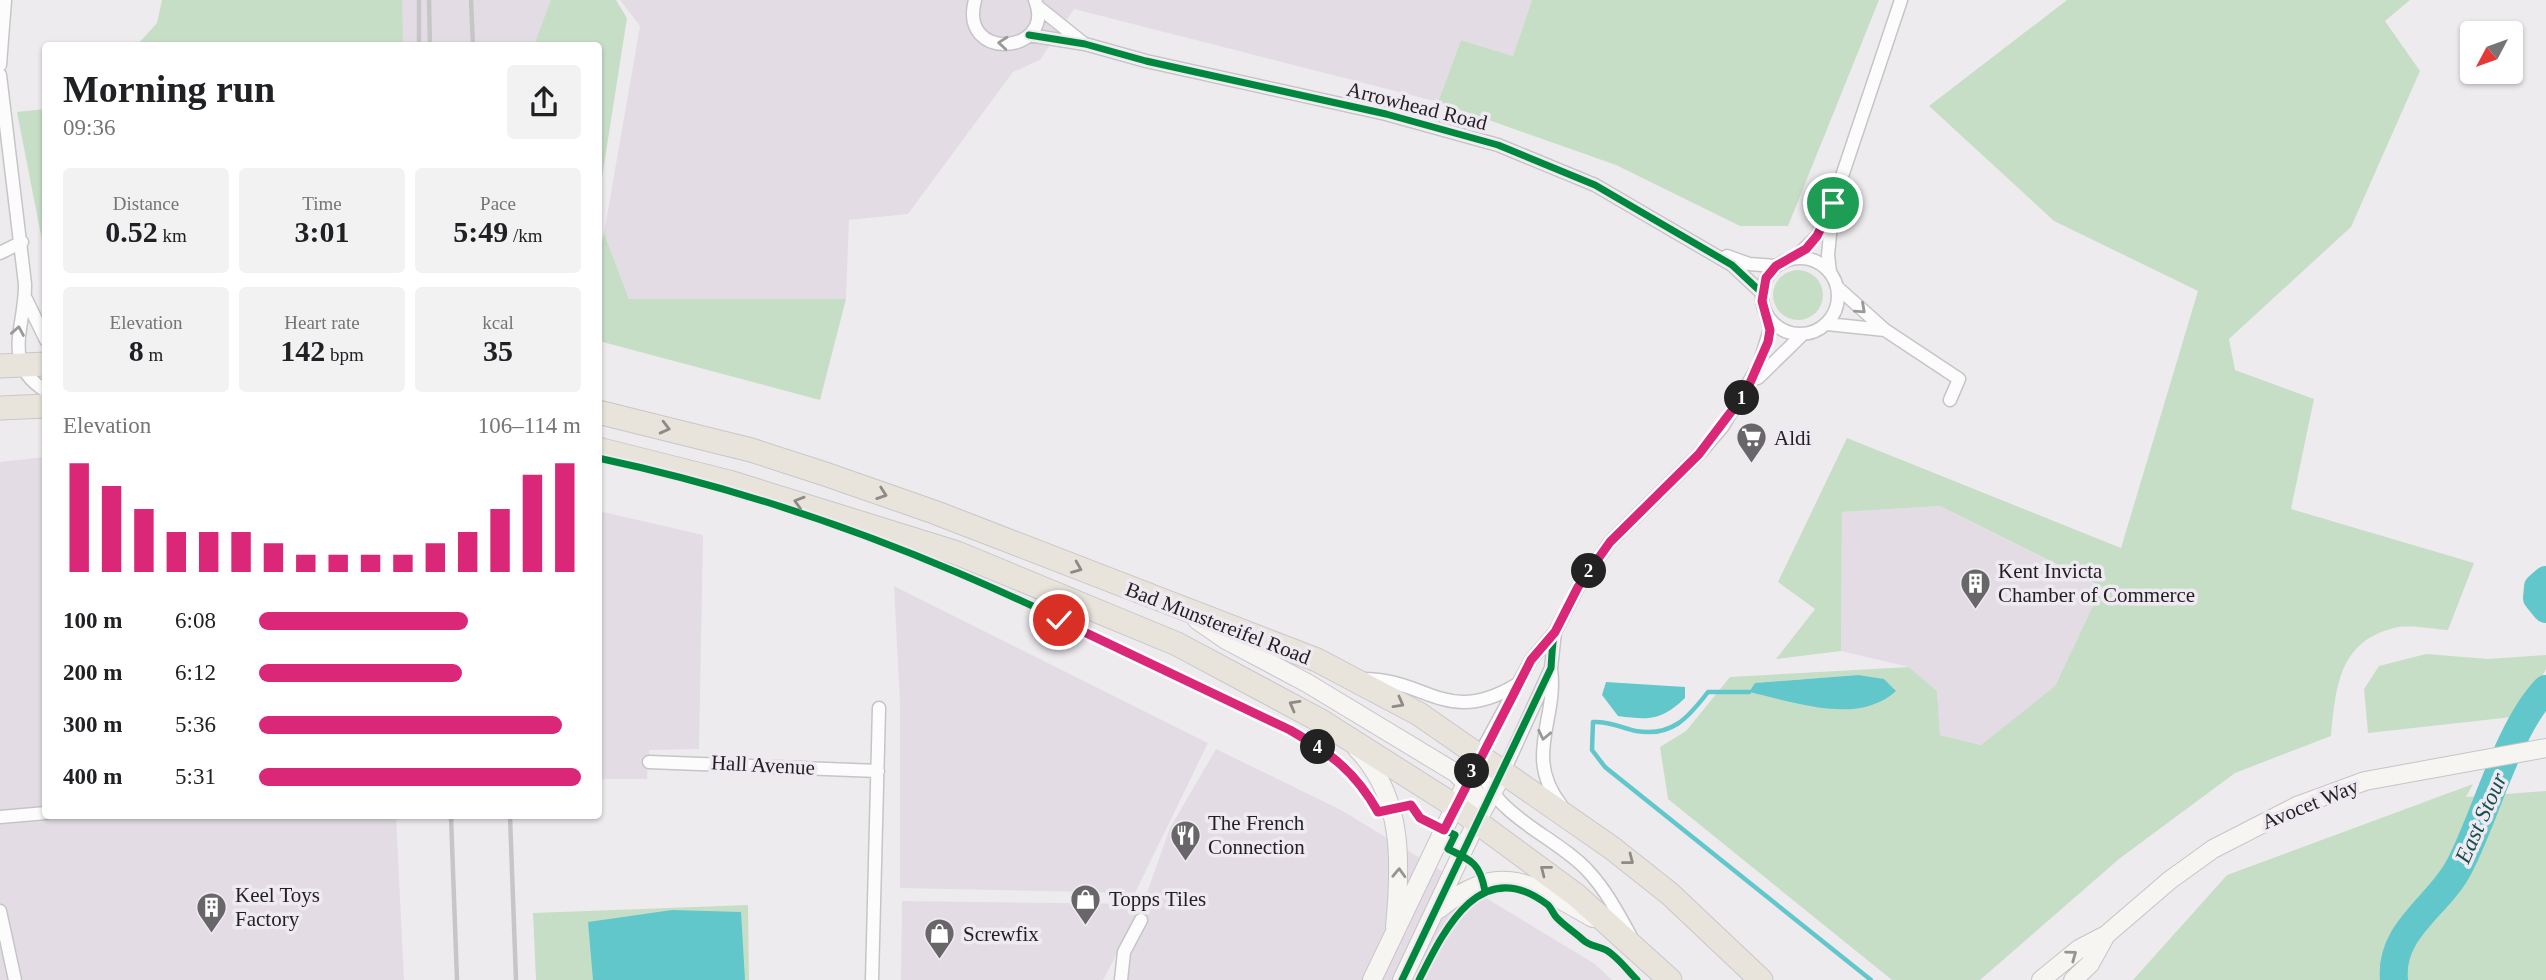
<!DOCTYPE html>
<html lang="en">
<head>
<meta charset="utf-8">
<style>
	body { margin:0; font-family:"Times New Roman",serif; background:#f2f2f2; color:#202124; height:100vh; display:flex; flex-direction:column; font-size:26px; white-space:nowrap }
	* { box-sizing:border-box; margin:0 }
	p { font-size:23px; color:#757577 }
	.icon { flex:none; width:38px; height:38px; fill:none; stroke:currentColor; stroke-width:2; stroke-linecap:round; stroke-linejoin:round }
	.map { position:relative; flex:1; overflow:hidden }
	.panel { position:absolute; left:42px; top:42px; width:560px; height:777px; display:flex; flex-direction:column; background:#fff; border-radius:7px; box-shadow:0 2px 5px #0004 }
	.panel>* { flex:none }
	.needle { width:46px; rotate:229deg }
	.controls { position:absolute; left:2460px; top:21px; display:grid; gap:14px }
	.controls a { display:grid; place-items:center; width:63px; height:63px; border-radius:7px; background:#fff; box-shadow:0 2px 5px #0004; font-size:35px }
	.pin { position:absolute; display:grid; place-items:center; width:60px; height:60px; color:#fff; margin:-30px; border:4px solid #fff; border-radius:50%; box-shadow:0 2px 7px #0007 }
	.km { position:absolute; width:35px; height:35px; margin:-18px; border-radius:50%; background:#222; color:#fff; font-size:19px; line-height:35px; text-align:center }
	.round { display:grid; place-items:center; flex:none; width:74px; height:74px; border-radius:7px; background:#f2f2f2 }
	.summary { display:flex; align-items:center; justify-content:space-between; height:119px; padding:0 21px }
	h1 { font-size:38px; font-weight:700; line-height:52px }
	.figures { display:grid; grid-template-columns:repeat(3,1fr); gap:10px; height:119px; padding:7px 21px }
	.figures div { display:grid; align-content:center; border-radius:7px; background:#f2f2f2; text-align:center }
	.figures b { font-size:30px; font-weight:700 }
	.figures small { font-size:19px; font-weight:400 }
	.figures p { font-size:19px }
	.chart { height:196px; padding:14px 21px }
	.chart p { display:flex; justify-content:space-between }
	.chart svg { width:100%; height:126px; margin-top:7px; stroke:#db2777; stroke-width:6 }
	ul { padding:0 21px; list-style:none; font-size:23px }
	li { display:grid; grid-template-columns:112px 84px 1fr; align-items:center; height:52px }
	li i { height:18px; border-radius:9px; background:#db2777 }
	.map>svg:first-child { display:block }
	.built { fill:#e3dce5 }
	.green { fill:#c7dec6; fill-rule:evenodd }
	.water { fill:#62c7cb }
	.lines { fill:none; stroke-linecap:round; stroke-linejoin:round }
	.stream { stroke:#62c7cb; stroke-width:4.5 }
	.river { stroke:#62c7cb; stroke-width:28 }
	.street-casing { stroke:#c7c4c7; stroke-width:15 }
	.secondary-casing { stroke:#c7c4c7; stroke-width:20 }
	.highway-casing { stroke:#c8c7c9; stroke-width:25 }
	.street { stroke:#fcfcfd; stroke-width:12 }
	.secondary { stroke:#f6f5f2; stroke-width:18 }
	.highway { stroke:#e8e4db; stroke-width:23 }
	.rail { stroke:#c7c6c7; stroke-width:4.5 }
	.cycleway-casing { stroke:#efe9f1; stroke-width:11 }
	.cycleway { stroke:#00873e; stroke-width:7 }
	.oneway { stroke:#99999a }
	.oneway2 { stroke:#8e8b87 }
	.oneway3 { stroke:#969594 }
	.route-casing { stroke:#fff; stroke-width:14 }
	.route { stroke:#db2777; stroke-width:9 }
	.labels { text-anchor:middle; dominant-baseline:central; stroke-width:7; stroke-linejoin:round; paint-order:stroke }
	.street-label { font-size:21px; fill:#211f21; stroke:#efe9f1 }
	.poi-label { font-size:21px; fill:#211f21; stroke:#efe9f1; text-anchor:start }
	.water-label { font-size:23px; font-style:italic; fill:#154f50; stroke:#efe9f1 }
</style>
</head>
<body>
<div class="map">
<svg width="2546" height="980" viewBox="0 0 2546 980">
	<rect width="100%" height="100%" fill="#eeebef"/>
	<path class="built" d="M364 0H575L549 45 363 46Z
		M620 0H1532L1513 56 1461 40 1438 102 1074 9 1040 60 1013 72 908 214 849 220 846 299H629L604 233 640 26Z
		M45 457 46 816H396L404 980H0V462Z
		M1940 506 2102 588 2055 686 1982 745 1940 735 1937 691 1909 667 1841 651 1842 512Z
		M599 511 703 535 699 749 649 750 647 779H599Z
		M894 586 1208 743 1135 893 900 888V704Z
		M1216 749 1341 810 1595 964 1612 980H1116L1140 910 1103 980H901L902 901 1143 904 1170 828Z"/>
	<path class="green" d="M162 0H402L403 45H137L157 23Z
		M551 0H616L627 18 599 197 598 46 534 45Z
		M1532 0H1879L1788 226H1740L1616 165 1438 102 1461 40 1513 56Z
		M2067 0H2410L2385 21 2420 71 2351 227 2229 339 2235 370 2314 399 2291 509 2474 563 2448 630C2432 629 2409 624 2394 628 2338 642 2336 688 2331 736L2235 773 2119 859 1980 980H1892L1668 799 1660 747 1686 731 1730 677 1909 667 1937 691 1940 735 1981 745 2055 686 2102 587 1940 506 1842 512 1841 651 1776 659 1815 609 1778 582 1847 438 2121 548 2198 291 2054 221 1929 106ZM1858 675 1803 703 1750 692 1755 683Z
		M45 109H46L45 256 17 112Z
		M604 233 629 299H846L820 400 599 341 598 258Z
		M1773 295a25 25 0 1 1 50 0a25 25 0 1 1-50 0Z
		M2426 654 2488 659 2546 655V669L2521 716 2368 733 2364 689 2379 666Z
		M2473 784 2466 797 2546 791V980H2133L2227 875Z
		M748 905 749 980H536L533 913Z"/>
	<path class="water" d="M1858 675 1884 679 1896 691C1858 726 1795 702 1749 692L1755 683Z
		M1606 682 1685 687V698C1661 721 1649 720 1618 716L1602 695Z
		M672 910 741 912 745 980H593L588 922Z"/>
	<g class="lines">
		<path class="stream" d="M1749 692H1708C1688 718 1672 737 1636 731 1621 728 1610 721 1593 722L1592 750 1605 767 1871 980"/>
		<path class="river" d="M2546 580 2538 587 2537 598 2546 609
			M2394 980C2389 930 2439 906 2459 867 2486 816 2507 730 2546 689"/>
		<defs>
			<path id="street" d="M975 0C958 63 1057 54 1035 0
				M1037 6 1082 42
				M1029 35 1085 44 1146 61 1386 114 1498 145 1595 185 1732 265 1762 293
				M0 65 5 0
				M0 75 25 284C26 326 0 363 46 391
				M0 253 22 242
				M1727 256 1749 264 1776 266
				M1762 296a38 38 0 1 1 76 0a38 38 0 1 1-76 0Z
				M1795 258 1817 236 1833 203 1901 0
				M1830 272 1828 255 1832 214
				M1837 287 1885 330 1959 379 1950 400
				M26 299 46 340
				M1827 324 1885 330
				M1758 378 1802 335
				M1554 633 1531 660 1480 754C1480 812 1555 834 1588 871 1605 889 1618 913 1630 935
				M1551 669C1558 720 1523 756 1561 805
				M1361 679C1427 678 1446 727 1516 685
				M649 762 878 771
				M1504 771 1551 668 1555 632 1578 587 1610 542 1699 454 1723 426 1759 365 1770 329 1766 314
				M0 817 46 813
				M0 911 15 980
				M872 980 879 708
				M1121 980 1124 952 1141 920"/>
			<path id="secondary" d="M1197 620 1226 640 1307 683 1456 773 1476 794 1477 821
				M1357 749C1404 797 1401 864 1395 927
				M1439 909C1501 859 1532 884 1593 918
				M1372 980 1480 754
				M1402 980 1477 821 1504 771
				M2041 980 2079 949 2106 935 2170 880 2213 849 2297 806 2365 781 2546 748
				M2073 980 2090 964 2106 935"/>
			<path id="highway" d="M0 366 46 364
				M0 408 46 406
				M598 412 751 450 825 474 934 512 1317 660 1419 714 1612 848 1670 894 1761 980
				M598 449 729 482 957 553 1177 644 1321 721 1455 806 1576 895 1670 980"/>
		</defs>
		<use href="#street" class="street-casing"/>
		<use href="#secondary" class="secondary-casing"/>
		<use href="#highway" class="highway-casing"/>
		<use href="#street" class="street"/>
		<use href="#secondary" class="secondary"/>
		<use href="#highway" class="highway"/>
		<path class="rail" d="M419 0V46
			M429 0 430 46
			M471 0 473 46
			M451 816 457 980
			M510 816 516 980"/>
		<defs>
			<path id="cycleway" d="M1029 35 1085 44 1146 61 1386 114 1498 145 1595 185 1732 265 1762 293
				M598 458C721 484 841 523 956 572 1069 620 1179 678 1290 730 1329 753 1355 772 1378 812L1411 805 1420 818 1455 835 1448 849C1473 861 1480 864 1485 891
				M1402 980 1551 668C1552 656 1552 642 1555 631 1564 600 1590 565 1611 540 1657 488 1784 393 1766 314
				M1419 980C1444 930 1481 853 1548 905 1552 909 1553 914 1557 918 1565 926 1574 932 1582 939 1590 947 1597 945 1606 950 1617 956 1628 971 1637 980"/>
		</defs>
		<use href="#cycleway" class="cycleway-casing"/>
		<use href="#cycleway" class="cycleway"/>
	</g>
	<defs><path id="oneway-chevron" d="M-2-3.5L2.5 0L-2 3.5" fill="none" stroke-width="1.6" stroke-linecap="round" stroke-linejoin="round" transform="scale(1.75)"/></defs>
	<g class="oneway">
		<use href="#oneway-chevron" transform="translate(1003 43) rotate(-175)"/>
		<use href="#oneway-chevron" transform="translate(1861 309) rotate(42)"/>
		<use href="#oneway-chevron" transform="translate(18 331) rotate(-80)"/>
		<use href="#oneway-chevron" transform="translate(1544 735) rotate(102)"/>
	</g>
	<g class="oneway2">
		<use href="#oneway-chevron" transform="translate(665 428) rotate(14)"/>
		<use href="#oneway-chevron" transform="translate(882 494) rotate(19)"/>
		<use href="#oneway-chevron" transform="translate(799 502) rotate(-163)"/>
		<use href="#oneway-chevron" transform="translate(1077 568) rotate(22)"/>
		<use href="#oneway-chevron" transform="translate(1399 703) rotate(29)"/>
		<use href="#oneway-chevron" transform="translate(1294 705) rotate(-151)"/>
		<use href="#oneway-chevron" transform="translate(1629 860) rotate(38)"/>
		<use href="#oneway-chevron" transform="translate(1545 870) rotate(-142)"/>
	</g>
	<g class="oneway3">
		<use href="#oneway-chevron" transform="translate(1399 873) rotate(-88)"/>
		<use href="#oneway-chevron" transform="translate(2072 955) rotate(-36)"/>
	</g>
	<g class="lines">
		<defs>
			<path id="route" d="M1059 620 1290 730C1330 753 1355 771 1378 812L1411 805 1420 818 1444 830 1531 660 1555 632 1578 587 1610 542 1699 454 1746 392 1768 342 1770 330 1762 301 1766 278 1776 266 1806 249 1817 236 1833 203"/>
		</defs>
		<use href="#route" class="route-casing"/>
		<use href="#route" class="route"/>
	</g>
	<defs>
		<symbol id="supermarket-pin" viewBox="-11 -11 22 30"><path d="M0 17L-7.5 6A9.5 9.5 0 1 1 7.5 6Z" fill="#696669" stroke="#efe9f1"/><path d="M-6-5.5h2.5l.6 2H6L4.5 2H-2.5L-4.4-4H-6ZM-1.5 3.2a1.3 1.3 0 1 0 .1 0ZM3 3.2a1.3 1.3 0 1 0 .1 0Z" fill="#fff"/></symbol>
		<symbol id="building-pin" viewBox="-11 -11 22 30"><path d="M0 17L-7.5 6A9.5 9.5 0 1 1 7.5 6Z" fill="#696669" stroke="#efe9f1"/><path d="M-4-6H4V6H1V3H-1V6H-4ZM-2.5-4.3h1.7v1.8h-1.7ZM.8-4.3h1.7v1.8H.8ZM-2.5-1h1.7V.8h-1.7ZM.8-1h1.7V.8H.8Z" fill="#fff"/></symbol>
		<symbol id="restaurant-pin" viewBox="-11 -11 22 30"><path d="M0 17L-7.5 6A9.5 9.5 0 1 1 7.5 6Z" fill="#696669" stroke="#efe9f1"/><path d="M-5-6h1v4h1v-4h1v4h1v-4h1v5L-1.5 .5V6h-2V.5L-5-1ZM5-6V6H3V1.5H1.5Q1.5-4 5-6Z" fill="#fff"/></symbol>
		<symbol id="shop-pin" viewBox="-11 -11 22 30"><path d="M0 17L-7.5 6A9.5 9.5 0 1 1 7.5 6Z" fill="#696669" stroke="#efe9f1"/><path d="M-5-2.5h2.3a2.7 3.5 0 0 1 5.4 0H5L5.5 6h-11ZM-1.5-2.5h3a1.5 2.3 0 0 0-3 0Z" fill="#fff"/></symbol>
	</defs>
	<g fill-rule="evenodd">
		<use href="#supermarket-pin" x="1734" y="420" width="35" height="47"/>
		<use href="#building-pin" x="1958" y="566" width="35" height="47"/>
		<use href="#restaurant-pin" x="1168" y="818" width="35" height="47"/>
		<use href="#shop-pin" x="1068" y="882" width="35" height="47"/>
		<use href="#building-pin" x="194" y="890" width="35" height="47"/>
		<use href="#shop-pin" x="922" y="916" width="35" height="47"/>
	</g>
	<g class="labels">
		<g class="street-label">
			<text transform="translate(1417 106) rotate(14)">Arrowhead Road</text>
			<text transform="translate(1218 623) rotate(21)">Bad Munstereifel Road</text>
			<text transform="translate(763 765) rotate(3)">Hall Avenue</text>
			<text transform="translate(2310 804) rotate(-22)">Avocet Way</text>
		</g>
		<g class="poi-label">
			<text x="1774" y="438">Aldi</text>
			<text x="1998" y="571">Kent Invicta<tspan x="1998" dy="24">Chamber of Commerce</tspan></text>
			<text x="1208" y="823">The French<tspan x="1208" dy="24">Connection</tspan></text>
			<text x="235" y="895">Keel Toys<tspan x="235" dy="24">Factory</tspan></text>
			<text x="1109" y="899">Topps Tiles</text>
			<text x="963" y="934">Screwfix</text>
		</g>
		<g class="water-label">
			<text transform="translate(2481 818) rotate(-66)">East Stour</text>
		</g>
	</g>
</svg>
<div class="controls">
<a><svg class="needle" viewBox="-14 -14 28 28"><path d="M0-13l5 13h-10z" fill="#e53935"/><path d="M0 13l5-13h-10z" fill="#757577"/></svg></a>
</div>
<div class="pin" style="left:1833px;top:203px;background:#1e9e55"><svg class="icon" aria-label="arrive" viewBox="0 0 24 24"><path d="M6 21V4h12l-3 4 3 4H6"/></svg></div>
<div class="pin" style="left:1059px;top:620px;background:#d93025"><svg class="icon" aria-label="check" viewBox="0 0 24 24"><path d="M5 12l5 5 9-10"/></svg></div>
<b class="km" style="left:1742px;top:398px">1</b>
<b class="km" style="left:1589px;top:571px">2</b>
<b class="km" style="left:1472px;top:771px">3</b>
<b class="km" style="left:1318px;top:747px">4</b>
<section class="panel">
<div class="summary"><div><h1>Morning run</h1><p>09:36</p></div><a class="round"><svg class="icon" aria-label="share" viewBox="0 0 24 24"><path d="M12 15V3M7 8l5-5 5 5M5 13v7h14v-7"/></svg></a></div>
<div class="figures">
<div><p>Distance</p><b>0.52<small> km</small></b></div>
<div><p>Time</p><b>3:01</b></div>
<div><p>Pace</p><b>5:49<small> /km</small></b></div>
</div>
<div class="figures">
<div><p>Elevation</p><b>8<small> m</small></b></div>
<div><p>Heart rate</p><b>142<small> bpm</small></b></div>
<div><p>kcal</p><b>35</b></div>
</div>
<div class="chart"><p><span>Elevation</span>106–114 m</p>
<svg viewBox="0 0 160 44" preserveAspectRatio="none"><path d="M5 44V6M15 44V14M25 44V22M35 44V30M45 44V30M55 44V30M65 44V34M75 44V38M85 44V38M95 44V38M105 44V38M115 44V34M125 44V30M135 44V22M145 44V10M155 44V6"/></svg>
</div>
<ul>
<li><b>100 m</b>6:08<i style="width:65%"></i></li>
<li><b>200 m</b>6:12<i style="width:63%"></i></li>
<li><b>300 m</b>5:36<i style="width:94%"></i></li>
<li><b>400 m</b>5:31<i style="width:100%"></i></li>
</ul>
</section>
</div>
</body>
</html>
